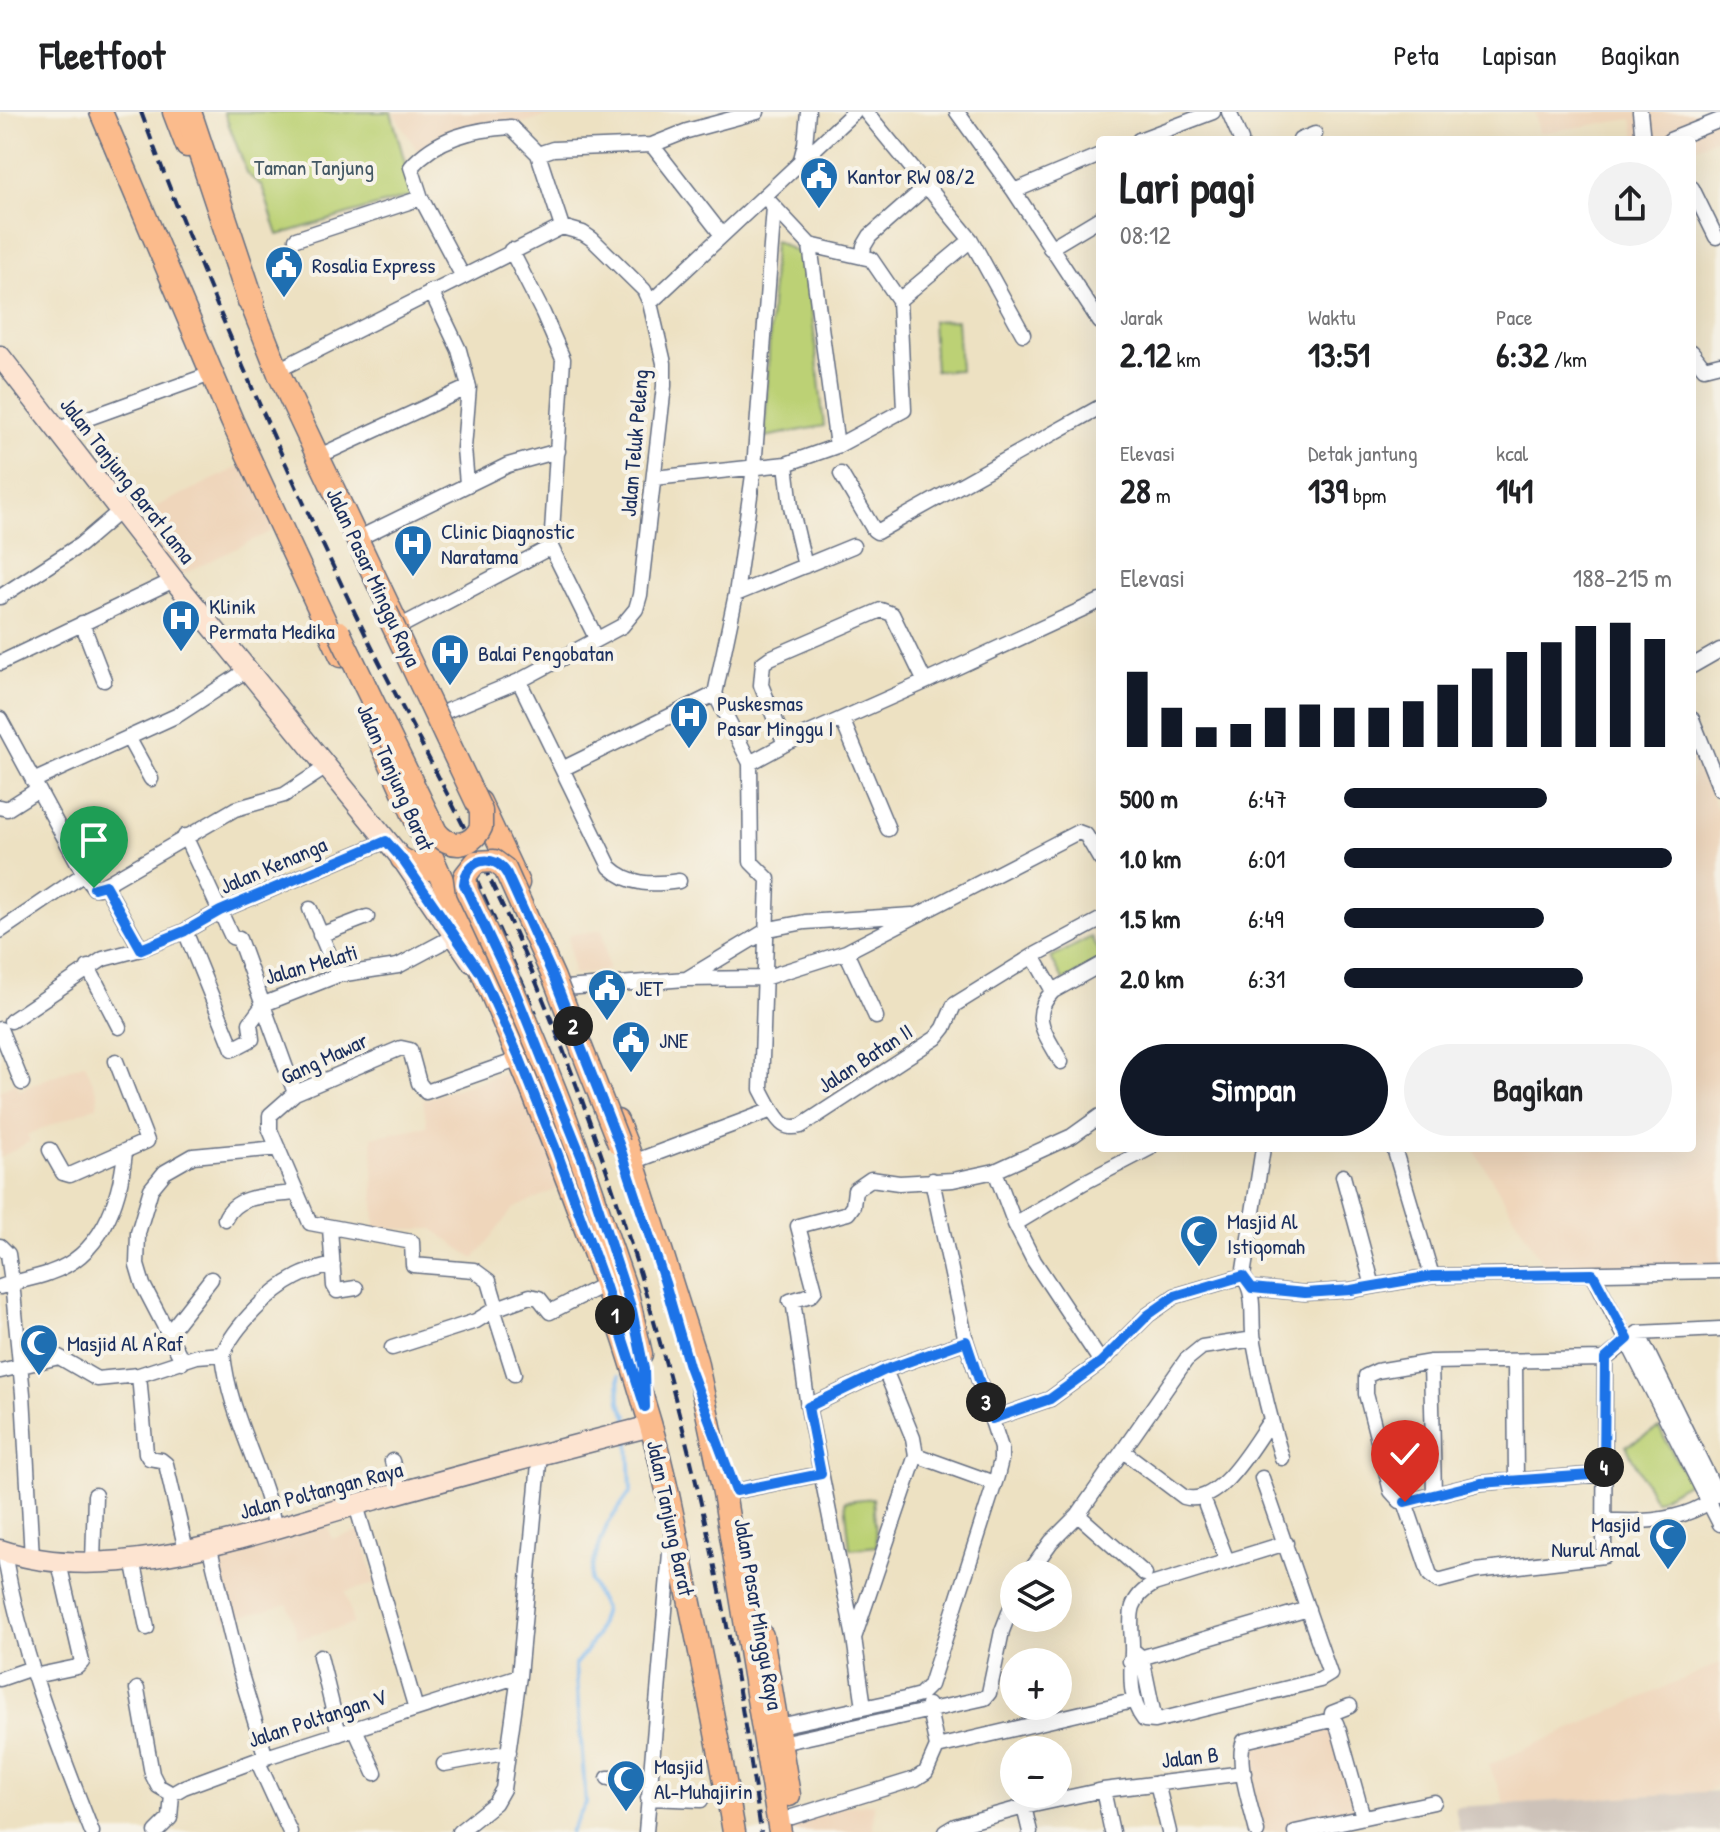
<!DOCTYPE html>
<html lang="id">
<head>
<meta charset="utf-8">
<style>
	body { margin:0; font-family:"Patrick Hand",sans-serif; background:#f2f2f2; color:#202124; height:100vh; display:flex; flex-direction:column; font-size:30px; white-space:nowrap }
	* { box-sizing:border-box; margin:0 }
	p { font-size:26px; color:#757577 }
	.icon { flex:none; width:44px; height:44px; fill:none; stroke:currentColor; stroke-width:2; stroke-linecap:round; stroke-linejoin:round }
	.map { position:relative; flex:1; overflow:hidden }
	.details { position:absolute; left:1096px; top:24px; width:600px; height:1016px; display:flex; flex-direction:column; background:#fff; border-radius:8px; box-shadow:0 8px 32px #0002 }
	.details>* { flex:none }
	.buttons { position:absolute; left:1000px; top:1448px; display:grid; gap:16px }
	.buttons a { display:grid; place-items:center; width:72px; height:72px; border-radius:50%; background:#fff; box-shadow:0 8px 32px #0002; font-size:40px }
	.pin { position:absolute; display:grid; place-items:center; width:68px; height:68px; color:#fff; margin:-82px -34px; border-radius:50% 50% 50% 0; rotate:-45deg; box-shadow:0 0 8px #0007 }
	.pin .icon { rotate:45deg }
	.km { position:absolute; width:40px; height:40px; margin:-20px; border-radius:50%; background:#222; color:#fff; font-size:22px; line-height:40px; text-align:center }
	.round { display:grid; place-items:center; flex:none; width:84px; height:84px; border-radius:42px; background:#f2f2f2 }
	.summary { display:flex; align-items:center; justify-content:space-between; height:136px; padding:0 24px }
	h1 { font-size:44px; font-weight:800; line-height:60px }
	.stats { display:grid; grid-template-columns:repeat(3,1fr); gap:12px; height:136px; padding:8px 24px }
	.stats div { display:grid; align-content:center }
	.stats b { font-size:34px; font-weight:800 }
	.stats small { font-size:22px; font-weight:400 }
	.stats p { font-size:22px }
	.chart { height:224px; padding:16px 24px }
	.chart p { display:flex; justify-content:space-between }
	.chart svg { width:100%; height:144px; margin-top:8px; stroke:#111827; stroke-width:6 }
	.cta { display:flex; gap:16px; margin-top:auto; padding:16px 24px }
	.cta a { flex:1; height:92px; border-radius:48px; background:#111827; color:#fff; font-size:32px; font-weight:800; line-height:92px; text-align:center }
	.cta a+a { background:#f2f2f2; color:#202124 }
	ul { padding:0 24px; list-style:none; font-size:26px }
	li { display:grid; grid-template-columns:128px 96px 1fr; align-items:center; height:60px }
	li i { height:20px; border-radius:10px; background:#111827 }
	header { display:flex; align-items:center; gap:48px; box-sizing:border-box; height:112px; padding:0 40px; background:#fff; border-bottom:2px solid #e0e0e0 }
	header strong { font-size:38px }
	nav { display:flex; gap:44px; margin-inline-start:auto; font-size:28px }
	.map>svg:first-child { display:block }
	.built { fill:#efd6bb }
	.industrial { fill:#cdc2b9 }
	.green { fill:#bcd175; stroke:#6c806a; stroke-width:2 }
	.lines { fill:none; stroke-linecap:round; stroke-linejoin:round }
	.stream { stroke:#7eb9f0; stroke-width:4 }
	.street-casing { stroke:#646d81; stroke-width:17 }
	.secondary-casing { stroke:#646d81; stroke-width:23 }
	.primary-casing { stroke:#646d81; stroke-width:25 }
	.highway-casing { stroke:#646d81; stroke-width:29 }
	.street { stroke:#fff; stroke-width:14 }
	.secondary { stroke:#fde4d1; stroke-width:20 }
	.primary { stroke:#fbbb8c; stroke-width:22 }
	.highway { stroke:#fbbb8c; stroke-width:26 }
	.rail { stroke:#1b2f5e; stroke-width:4; stroke-dasharray:12 6; stroke-linecap:butt }
	.primary-bridge-casing { stroke:#646d81; stroke-width:25; stroke-linecap:butt }
	.primary-bridge { stroke:#fbbb8c; stroke-width:22 }
	.route-casing { stroke:#fff; stroke-width:16 }
	.route { stroke:#1a73e8; stroke-width:10 }
	.labels { text-anchor:middle; dominant-baseline:central; stroke-width:8; stroke-linejoin:round; paint-order:stroke }
	.park-label { font-size:22px; fill:#435864; stroke:#f7f3e8 }
	.poi-label { font-size:22px; fill:#1b2f5e; stroke:#f7f3e8; text-anchor:start }
	.street-label { font-size:22px; fill:#1b2f5e; stroke:#f7f3e8 }
</style>
</head>
<body>
<header>
<strong>Fleetfoot</strong>
<nav><a>Peta</a><a>Lapisan</a><a>Bagikan</a></nav>
</header>
<div class="map">
<svg width="1720" height="1720" viewBox="0 0 1720 1720">
	<rect width="100%" height="100%" fill="#f7f3e8"/>
	<filter id="ink" filterUnits="userSpaceOnUse"><feTurbulence type="fractalNoise" baseFrequency=".0125" numOctaves="2"/><feDisplacementMap in="SourceGraphic" scale="16" xChannelSelector="R" yChannelSelector="G"/><feConvolveMatrix kernelMatrix="1 2 1 2 8 2 1 2 1" color-interpolation-filters="sRGB"/></filter>
	<filter id="wash" filterUnits="userSpaceOnUse"><feTurbulence type="fractalNoise" baseFrequency=".006" numOctaves="4" result="noise"/><feDisplacementMap in="SourceGraphic" scale="32" xChannelSelector="R" yChannelSelector="G"/><feGaussianBlur stdDeviation="1.8" result="paint"/><feColorMatrix in="noise" values="0 0 0 0 0 0 0 0 0 0 0 0 0 0 0 0 0 1.4 0 .05"/><feComposite in="paint" operator="in"/></filter>
	<g filter="url(#wash)">
		<rect width="100%" height="100%" fill="#ede1c2"/>
		<path class="built" d="M393 0H552L553 3 417 38Z
			M1535 0H1720V25L1692 37V28H1636L1632 7 1539 21Z
			M248 351 282 414 177 465 130 407Z
			M1692 640 1720 704V1153L1546 1157 1473 1036H1692Z
			M602 818 608 858 573 863 568 823Z
			M543 948 590 1061 513 1097 474 1147 433 1117H375L372 1025 427 1014 423 988Z
			M85 951 98 983 97 994 27 1023 30 1029 0 1046V979L15 970 20 978Z
			M327 1409 332 1427 361 1419 375 1472 345 1480 353 1512 298 1527 288 1492 225 1509 207 1441Z
			M1720 1551V1673L1705 1680 1505 1692 1489 1653Z
			M1335 1610 1357 1702 1278 1720H1262L1245 1631Z
			M874 1691 873 1720H769L766 1704Z"/>
		<path class="industrial" d="M1720 1679V1720H1460L1455 1695Z"/>
		<path class="green" d="M224 0H391L414 83 278 123 262 74 248 63Z
			M774 128 806 145 824 314 765 325Z
			M957 208 960 258 935 259 932 209Z
			M1091 825 1100 843V850L1064 869 1051 846Z
			M1659 1316 1689 1370 1655 1389 1626 1334Z
			M873 1386 877 1434 850 1437 845 1389Z"/>
		<g class="lines">
			<path class="stream" d="M619 1264 620 1291 627 1304V1311
				M570 1720 586 1691 575 1554 596 1524 604 1497 590 1469 593 1452 607 1413 631 1379 629 1328"/>
		</g>
	</g>
	<g filter="url(#ink)">
		<g class="lines">
			<defs>
				<path id="street" d="M866 0 971 128 1023 222
					M957 0 1014 79 1100 210
					M1229 0 1241 28
					M1640 0 1643 28
					M1139 28 1213 0
					M1300 28 1315 22
					M1670 28 1720 8
					M652 33 687 19 757 0
					M538 42 553 37 652 33 722 123
					M800 51 805 32 808 0
					M1692 76 1716 125
					M1014 79 1100 43
					M296 127 421 86
					M810 133 837 334
					M1050 136 1100 106
					M511 138 543 201 563 247 551 435 596 526
					M863 143 864 134 870 124 928 73
					M462 163 421 86 411 55C436 26 473 17 511 15L538 42 562 115
					M431 179 459 238 469 275 464 336 467 372
					M899 188 971 128
					M650 191 854 0
					M1692 240 1704 256 1720 252
					M278 258 562 115 583 121 592 127 644 178 650 191 664 251V274L640 483 636 497 622 514 519 569 439 602
					M58 317 211 262
					M317 345 469 275
					M786 352 791 395 805 454
					M841 362 874 418 877 420 1100 295
					M654 366 786 352 837 334 904 298 899 188 871 147 810 133 764 84
					M357 427 508 353 558 339
					M736 482 853 434
					M0 485 80 433 121 398
					M82 511 104 568
					M399 515 551 435
					M0 551 174 468
					M1692 554 1720 538
					M519 569 610 755C630 774 653 773 679 769
					M715 582 736 482 754 356 774 95
					M715 582 750 651 751 750 768 767 761 977 772 998
					M0 607 84 762
					M842 607 888 717
					M1692 607 1720 677
					M129 627 151 667
					M785 632 761 573 763 551 770 546 881 498 892 502 925 570
					M750 651 785 632 925 570 1100 489
					M564 656 715 582
					M33 669 178 603 247 558
					M0 695 7 697 37 678
					M185 724 232 825 239 827 295 981
					M105 773 141 837
					M310 797 338 863
					M0 819 84 762 94 776H99L235 697 284 683 325 656
					M185 819 233 937 252 927 250 911 264 892 338 863 398 854 454 824
					M320 823 367 805
					M846 840 876 905
					M1033 844 1053 879 1100 853
					M88 855 119 915
					M688 866 769 817 805 810 913 803
					M565 876 686 867 764 866 846 840 1078 720 1086 723 1100 747
					M1053 879C1028 905 1047 923 1061 950
					M11 909 103 847 141 837 185 819 220 799 386 729
					M0 917 22 971
					M1263 1036 1243 1164C1257 1184 1250 1206 1254 1230 1261 1269 1270 1308 1282 1346
					M1394 1036 1432 1164
					M50 1038 63 1061 70 1063 147 1029 116 949
					M633 1050 772 998C780 1011 785 1018 801 1014L936 926 944 916 954 893 1033 844 1100 808
					M995 1059 1015 1112 1034 1149 1101 1250
					M1343 1064 1373 1174
					M225 1107C236 1081 271 1084 296 1081
					M1015 1112 1083 1071 1150 1036
					M330 1116 334 1174 337 1179 356 1176
					M0 1134 8 1142 12 1170 23 1282 32 1446
					M1593 1162 1720 1412
					M0 1175C16 1169 33 1167 49 1161 101 1144 120 1090 125 1040
					M1252 1176 1305 1181 1351 1178 1432 1164 1720 1159
					M793 1188 808 1295 854 1526 864 1595
					M790 1189 811 1183 815 1178 798 1114 848 1101 853 1094 855 1078 871 1067 899 1071 953 1068 995 1059 1072 1024 1100 1004
					M497 1196 489 1169 474 1158 413 1153 412 1130 310 1111 270 1018V1003L295 981 401 936 410 938 419 971 426 980 520 947
					M494 1199 514 1262
					M1638 1221 1717 1382
					M168 1222 211 1167
					M392 1236 476 1209 497 1196 530 1184 539 1186 550 1200 605 1172
					M1515 1249 1516 1368
					M183 1250 143 1173 137 1153 138 1121 151 1077 165 1060 193 1044 278 1036
					M1431 1250 1434 1382
					M0 1259 59 1245 97 1267 139 1263 197 1244 223 1242
					M139 1263 146 1341 149 1346 161 1348 166 1352 186 1438
					M808 1295 885 1258 966 1229
					M992 1307 1050 1287 1101 1250 1148 1203 1175 1184 1243 1164
					M1123 1339 1184 1385C1219 1396 1252 1334 1270 1309
					M916 1343 994 1371
					M392 1349 400 1381
					M1604 1362 1481 1371 1413 1388 1400 1389 1391 1379 1366 1282V1264L1377 1259 1431 1250 1605 1247 1638 1221 1720 1217
					M1262 1366 1330 1562 1320 1568 1155 1609 1144 1608C1129 1589 1131 1563 1132 1540 1133 1511 1122 1490 1154 1472L1286 1431
					M736 1379 821 1362
					M1405 1390 1430 1463 1438 1469 1476 1459 1604 1444 1605 1247
					M356 1393 416 1597
					M1206 1394 1227 1449
					M1078 1403 1145 1462
					M1603 1408C1638 1411 1679 1410 1709 1390
					M275 1417C263 1356 229 1303 223 1242 234 1215 271 1178 297 1165 308 1159 321 1156 333 1153
					M209 1433 239 1556 266 1646
					M4 1440C20 1538 56 1628 92 1720
					M133 1447 147 1516
					M93 1450 95 1383
					M1028 1462 1051 1430 1078 1403 1186 1248 1202 1235 1254 1227
					M854 1526 916 1343 913 1326 885 1258
					M1135 1540 1142 1546 1155 1609
					M320 1544 339 1622
					M1130 1549 1308 1497
					M34 1564 77 1555 82 1550 59 1451
					M0 1567 32 1556
					M137 1577 152 1662 158 1674 172 1682
					M928 1593 937 1635
					M1331 1608 1332 1601 1350 1594
					M779 1614 905 1587 920 1583 930 1573 997 1364 1001 1348V1336L966 1229 932 1068
					M355 1617 375 1661
					M781 1631 985 1586 989 1581 1002 1519 1014 1488
					M937 1635 1133 1589
					M257 1648 290 1720
					M444 1652 509 1640
					M608 1666 650 1667
					M1157 1671 1169 1720
					M1103 1678 1112 1720
					M648 1686 701 1688
					M1024 1695 1030 1720
					M792 1705 915 1667 926 1660 937 1635
					M156 1720 170 1706 172 1682 184 1675 257 1648 519 1564
					M459 1720 495 1691 503 1677 519 1564 540 1341
					M646 1720 671 1429
					M945 1720 955 1714 1024 1695 1103 1678 1244 1661
					M1257 1720C1252 1698 1235 1649 1244 1629L1331 1608 1336 1611 1339 1619 1363 1705
					M1295 1720 1434 1690"/>
				<path id="secondary" d="M0 244 174 468 402 747 472 850
					M0 1438C115 1476 257 1420 369 1389 463 1363 556 1338 651 1314"/>
				<path id="primary" d="M101 0 232 309 341 544
					M174 0 187 34
					M244 173 279 262 398 514
					M379 626C479 850 581 1075 650 1311 666 1366 676 1421 687 1477 704 1558 720 1638 734 1720
					M480 690 518 771
					M402 747 423 758 436 755
					M617 1009 633 1050 696 1248 724 1381 780 1720
					M603 1112 627 1181 641 1242
					M762 1524 789 1683"/>
				<path id="highway" d="M188 0 251 189"/>
			</defs>
			<use href="#street" class="street-casing"/>
			<use href="#secondary" class="secondary-casing"/>
			<use href="#primary" class="primary-casing"/>
			<use href="#highway" class="highway-casing"/>
			<use href="#street" class="street"/>
			<use href="#secondary" class="secondary"/>
			<use href="#primary" class="primary"/>
			<use href="#highway" class="highway"/>
			<path class="rail" d="M141 0C204 171 277 337 355 501 414 623 482 740 534 865 647 1138 721 1428 761 1720
				M476 766 536 901"/>
			<defs>
				<path id="primary-bridge" d="M339 520 436 720C450 738 472 735 481 715V699L386 499
					M603 1112C566 997 520 888 467 779L465 764 476 750 494 749 505 757 554 866 619 1032"/>
			</defs>
			<use href="#primary-bridge" class="primary-bridge-casing"/>
			<use href="#primary-bridge" class="primary-bridge"/>
		</g>
	</g>
	<g class="lines" filter="url(#ink)">
		<defs>
			<path id="route" d="M94 776 105 773 141 837 185 819 220 799 386 729 402 747 482 863 520 947 557 1040 605 1172 645 1295 644 1257 632 1198 584 1051 515 879 464 772C466 746 495 740 507 762L554 866 619 1032 665 1171 689 1254 736 1379 821 1362 808 1295 885 1258 966 1229 992 1307 1050 1287 1101 1250 1148 1203 1175 1184 1243 1164 1252 1176 1305 1181 1351 1178 1432 1164 1593 1162 1628 1227 1605 1247 1604 1362 1481 1371 1405 1390"/>
		</defs>
		<use href="#route" class="route-casing"/>
		<use href="#route" class="route"/>
	</g>
	<defs>
		<symbol id="civic-pin" viewBox="-11 -11 22 30"><path d="M0 17L-7.5 6A9.5 9.5 0 1 1 7.5 6Z" fill="#1f6fb2" stroke="#f7f3e8"/><path d="M-.6-6.5H3V-4.5H.6V-3L4-1V1h2V6H-6V1h2V-1L-.6-3ZM-1.2 2.5V6h2.4V2.5Z" fill="#fff"/></symbol>
		<symbol id="hospital-pin" viewBox="-11 -11 22 30"><path d="M0 17L-7.5 6A9.5 9.5 0 1 1 7.5 6Z" fill="#1f6fb2" stroke="#f7f3e8"/><path d="M-5-5h3v3.5h4V-5h3V5h-3V1.5h-4V5h-3Z" fill="#fff"/></symbol>
		<symbol id="mosque-pin" viewBox="-11 -11 22 30"><path d="M0 17L-7.5 6A9.5 9.5 0 1 1 7.5 6Z" fill="#1f6fb2" stroke="#f7f3e8"/><path d="M3.5-4.9A6 6 0 1 0 3.5 4.9A5 5 0 1 1 3.5-4.9Z" fill="#fff"/></symbol>
	</defs>
	<g fill-rule="evenodd">
		<use href="#civic-pin" x="797" y="42" width="44" height="60"/>
		<use href="#civic-pin" x="262" y="131" width="44" height="60"/>
		<use href="#hospital-pin" x="391" y="410" width="44" height="60"/>
		<use href="#hospital-pin" x="159" y="485" width="44" height="60"/>
		<use href="#hospital-pin" x="428" y="519" width="44" height="60"/>
		<use href="#hospital-pin" x="667" y="582" width="44" height="60"/>
		<use href="#civic-pin" x="585" y="854" width="44" height="60"/>
		<use href="#civic-pin" x="609" y="906" width="44" height="60"/>
		<use href="#mosque-pin" x="1177" y="1100" width="44" height="60"/>
		<use href="#mosque-pin" x="17" y="1209" width="44" height="60"/>
		<use href="#mosque-pin" x="1646" y="1403" width="44" height="60"/>
		<use href="#mosque-pin" x="604" y="1645" width="44" height="60"/>
	</g>
	<g class="labels">
		<g class="park-label">
			<text x="314" y="55">Taman Tanjung</text>
		</g>
		<g class="poi-label">
			<text x="847" y="64">Kantor RW 08/2</text>
			<text x="312" y="153">Rosalia Express</text>
			<text x="441" y="419">Clinic Diagnostic<tspan x="441" dy="25">Naratama</tspan></text>
			<text x="209" y="494">Klinik<tspan x="209" dy="25">Permata Medika</tspan></text>
			<text x="478" y="541">Balai Pengobatan</text>
			<text x="717" y="591">Puskesmas<tspan x="717" dy="25">Pasar Minggu I</tspan></text>
			<text x="635" y="876">JET</text>
			<text x="659" y="928">JNE</text>
			<text x="1227" y="1109">Masjid Al<tspan x="1227" dy="25">Istiqomah</tspan></text>
			<text x="67" y="1231">Masjid Al A'Raf</text>
			<text x="1640" y="1412" text-anchor="end">Masjid<tspan x="1640" dy="25">Nurul Amal</tspan></text>
			<text x="654" y="1654">Masjid<tspan x="654" dy="25">Al-Muhajirin</tspan></text>
		</g>
		<g class="street-label">
			<text transform="translate(634 331) rotate(-85)">Jalan Teluk Peleng</text>
			<text transform="translate(128 368) rotate(52)">Jalan Tanjung Barat Lama</text>
			<text transform="translate(374 465) rotate(65)">Jalan Pasar Minggu Raya</text>
			<text transform="translate(396 665) rotate(66)">Jalan Tanjung Barat</text>
			<text transform="translate(273 753) rotate(-23)">Jalan Kenanga</text>
			<text transform="translate(311 852) rotate(-16)">Jalan Melati</text>
			<text transform="translate(324 946) rotate(-25)">Gang Mawar</text>
			<text transform="translate(865 946) rotate(-33)">Jalan Batan II</text>
			<text transform="translate(321 1378) rotate(-15)">Jalan Poltangan Raya</text>
			<text transform="translate(671 1406) rotate(78)">Jalan Tanjung Barat</text>
			<text transform="translate(759 1502) rotate(80)">Jalan Pasar Minggu Raya</text>
			<text transform="translate(317 1606) rotate(-18)">Jalan Poltangan V</text>
			<text transform="translate(1190 1645) rotate(-6)">Jalan B</text>
		</g>
	</g>
</svg>
<div class="buttons">
<a><svg class="icon" aria-label="layers" viewBox="0 0 24 24"><path d="M12 4l9 5-9 5-9-5zM3 14l9 5 9-5"/></svg></a>
<a>+</a>
<a>−</a>
</div>
<div class="pin" style="left:94px;top:776px;background:#1e9e55"><svg class="icon" aria-label="arrive" viewBox="0 0 24 24"><path d="M6 21V4h12l-3 4 3 4H6"/></svg></div>
<div class="pin" style="left:1405px;top:1390px;background:#d93025"><svg class="icon" aria-label="check" viewBox="0 0 24 24"><path d="M5 12l5 5 9-10"/></svg></div>
<b class="km" style="left:615px;top:1203px">1</b>
<b class="km" style="left:573px;top:914px">2</b>
<b class="km" style="left:986px;top:1290px">3</b>
<b class="km" style="left:1604px;top:1355px">4</b>
<section class="details">
<div class="summary"><div><h1>Lari pagi</h1><p>08:12</p></div><a class="round"><svg class="icon" aria-label="share" viewBox="0 0 24 24"><path d="M12 15V3M7 8l5-5 5 5M5 13v7h14v-7"/></svg></a></div>
<div class="stats">
<div><p>Jarak</p><b>2.12<small> km</small></b></div>
<div><p>Waktu</p><b>13:51</b></div>
<div><p>Pace</p><b>6:32<small> /km</small></b></div>
</div>
<div class="stats">
<div><p>Elevasi</p><b>28<small> m</small></b></div>
<div><p>Detak jantung</p><b>139<small> bpm</small></b></div>
<div><p>kcal</p><b>141</b></div>
</div>
<div class="chart"><p><span>Elevasi</span>188–215 m</p>
<svg viewBox="0 0 160 44" preserveAspectRatio="none"><path d="M5 44V21M15 44V32M25 44V38M35 44V37M45 44V32M55 44V31M65 44V32M75 44V32M85 44V30M95 44V25M105 44V20M115 44V15M125 44V12M135 44V7M145 44V6M155 44V11"/></svg>
</div>
<ul>
<li><b>500 m</b>6:47<i style="width:62%"></i></li>
<li><b>1.0 km</b>6:01<i style="width:100%"></i></li>
<li><b>1.5 km</b>6:49<i style="width:61%"></i></li>
<li><b>2.0 km</b>6:31<i style="width:73%"></i></li>
</ul>
<div class="cta"><a>Simpan</a><a>Bagikan</a></div>
</section>
</div>
</body>
</html>
